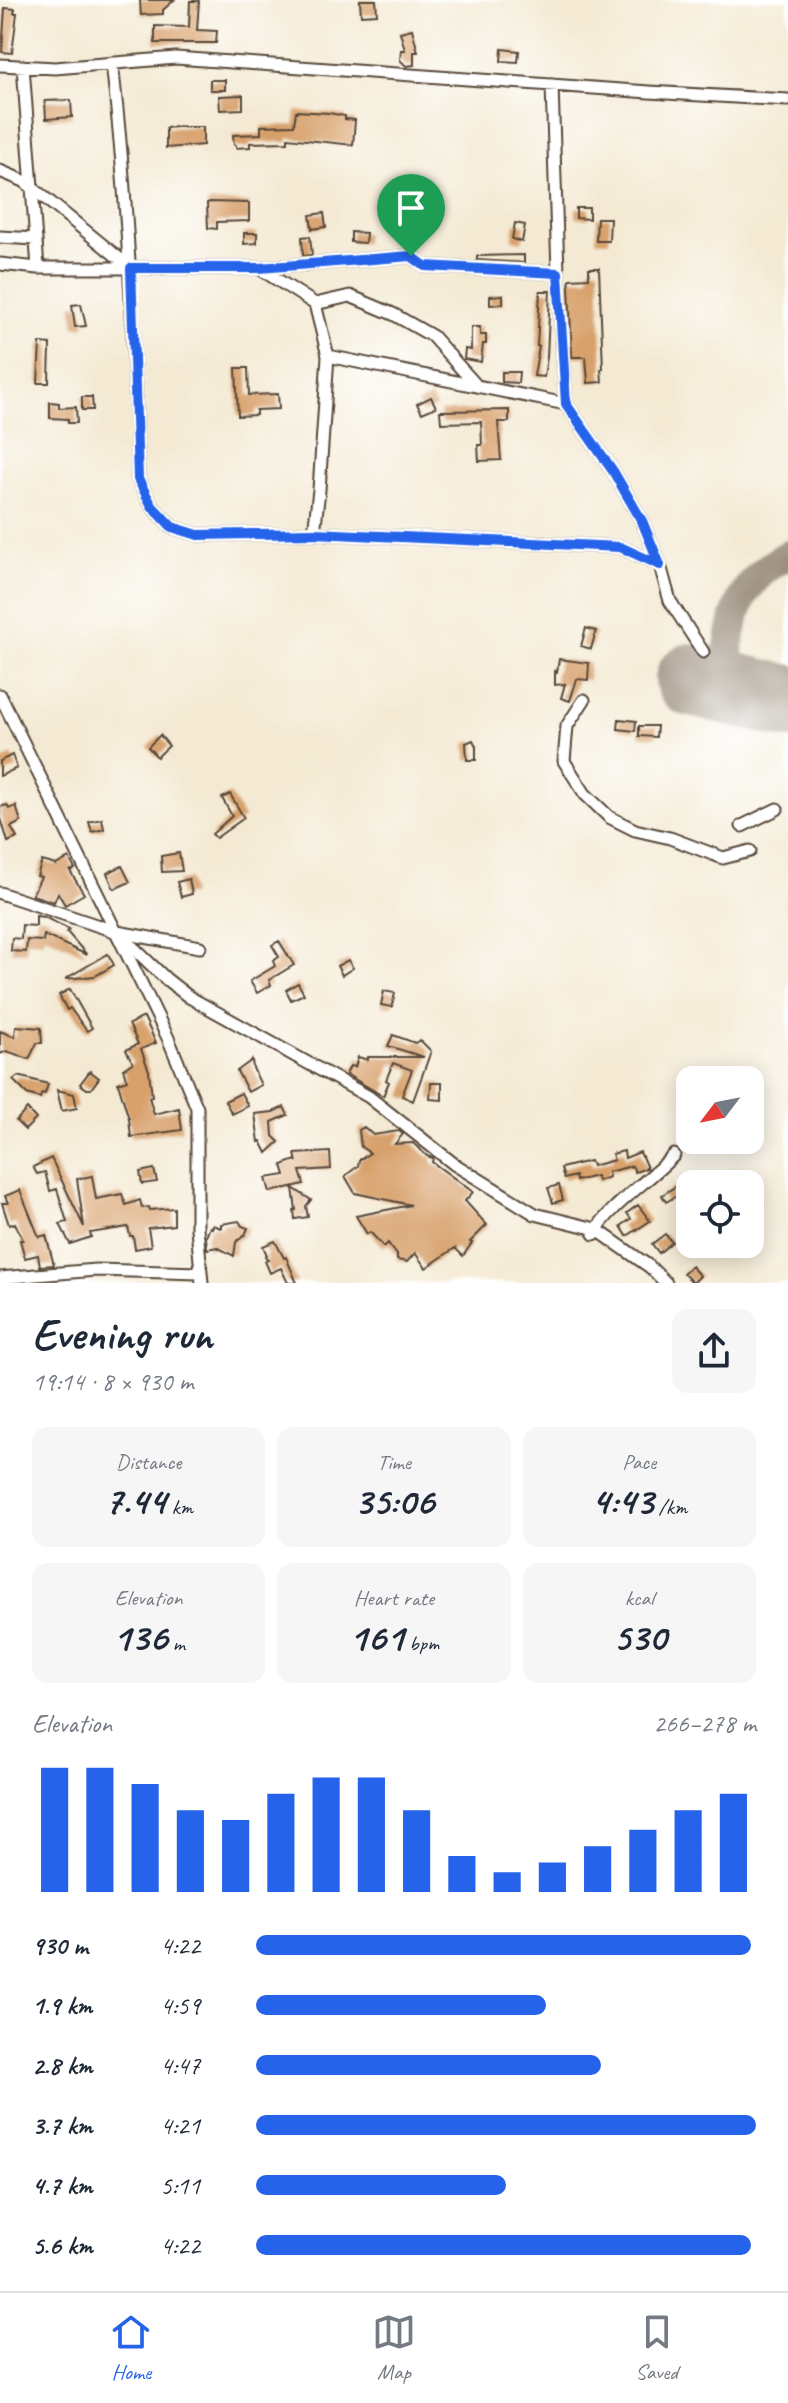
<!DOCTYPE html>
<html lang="en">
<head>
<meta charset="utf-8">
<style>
	body { margin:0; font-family:Caveat,sans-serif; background:#f6f6f7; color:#1f2937; height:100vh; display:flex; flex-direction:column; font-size:30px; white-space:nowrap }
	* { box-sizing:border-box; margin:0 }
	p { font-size:26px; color:#747a83 }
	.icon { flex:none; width:44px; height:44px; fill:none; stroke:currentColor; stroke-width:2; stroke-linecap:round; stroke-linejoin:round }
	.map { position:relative; height:1283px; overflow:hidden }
	.side { display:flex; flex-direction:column; background:#fff; flex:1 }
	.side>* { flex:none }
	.needle { width:52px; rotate:238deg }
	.controls { position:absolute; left:676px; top:1066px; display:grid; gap:16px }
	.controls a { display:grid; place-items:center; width:88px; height:88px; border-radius:16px; background:#fff; box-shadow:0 4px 20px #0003; font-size:40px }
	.pin { position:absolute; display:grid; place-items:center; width:68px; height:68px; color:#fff; margin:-82px -34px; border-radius:50% 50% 50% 0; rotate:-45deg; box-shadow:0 0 8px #0007 }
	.pin .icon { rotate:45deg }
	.round { display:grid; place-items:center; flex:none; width:84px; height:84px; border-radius:16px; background:#f6f6f7 }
	.headline { display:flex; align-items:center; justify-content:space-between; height:136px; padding:0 32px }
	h1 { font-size:44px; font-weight:700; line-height:60px }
	.metrics { display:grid; grid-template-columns:repeat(3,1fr); gap:12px; height:136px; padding:8px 32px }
	.metrics div { display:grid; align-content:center; border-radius:16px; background:#f6f6f7; text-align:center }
	.metrics b { font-size:40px; font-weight:700 }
	.metrics small { font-size:22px; font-weight:400 }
	.metrics p { font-size:22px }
	.chart { height:224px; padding:16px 32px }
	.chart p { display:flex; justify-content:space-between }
	.chart svg { width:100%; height:144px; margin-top:8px; stroke:#2563eb; stroke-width:6 }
	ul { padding:0 32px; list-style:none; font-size:26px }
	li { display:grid; grid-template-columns:128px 96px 1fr; align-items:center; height:60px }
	li i { height:20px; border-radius:10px; background:#2563eb }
	.dock { display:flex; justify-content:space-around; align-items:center; height:112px; border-top:2px solid #e0e1e3; background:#fff; font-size:22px; color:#747a83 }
	.dock a { display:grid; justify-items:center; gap:4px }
	.dock .selected { color:#2563eb }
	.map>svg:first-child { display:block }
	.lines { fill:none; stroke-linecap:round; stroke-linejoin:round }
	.taxiway { stroke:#988a79; stroke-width:30 }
	.runway { stroke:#988a79; stroke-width:74 }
	.building { fill:#d8a16c }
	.minor-casing { stroke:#574739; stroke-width:15 }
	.minor { stroke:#fff; stroke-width:11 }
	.route-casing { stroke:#fff; stroke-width:16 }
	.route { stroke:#2563eb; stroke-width:10 }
</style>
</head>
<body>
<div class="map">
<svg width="788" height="1283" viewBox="0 0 788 1283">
	<rect width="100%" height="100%" fill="#fff"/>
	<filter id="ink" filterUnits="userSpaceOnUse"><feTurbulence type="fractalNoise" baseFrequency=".0125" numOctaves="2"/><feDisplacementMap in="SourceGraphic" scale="16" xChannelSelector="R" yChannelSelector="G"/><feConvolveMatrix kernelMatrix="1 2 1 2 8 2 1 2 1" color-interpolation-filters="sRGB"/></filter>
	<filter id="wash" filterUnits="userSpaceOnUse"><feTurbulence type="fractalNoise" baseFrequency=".006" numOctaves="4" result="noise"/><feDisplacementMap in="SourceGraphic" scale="32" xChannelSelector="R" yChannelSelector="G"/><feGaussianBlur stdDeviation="1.8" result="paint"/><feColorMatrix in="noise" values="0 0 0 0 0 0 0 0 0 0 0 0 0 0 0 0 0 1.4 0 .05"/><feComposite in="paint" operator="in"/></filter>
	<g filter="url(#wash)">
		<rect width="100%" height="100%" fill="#f4ead4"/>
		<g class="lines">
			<path class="taxiway" d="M723 687C733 629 729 585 788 555"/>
			<path class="runway" d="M692 680 788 702"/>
		</g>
		<g id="blocks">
			<path class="building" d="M140 0H174L163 10V14L141 15Z
				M360 0H376L377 14 361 15Z
				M190 1H199L197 30 217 31 216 43H155V26L189 27Z
				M5 8 15 9 14 13H17L12 53 2 52Z
				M412 29 418 52H414V65L406 66 400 60 401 50H405L400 32Z
				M502 49 519 51 518 62 501 61Z
				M210 80H225V90H210Z
				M243 95V109L220 110 219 96Z
				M71 100 72 117 46 119 45 101Z
				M296 111 329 113 345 116V119L355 120 353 145 288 138V142L250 143V147L236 148V145H234L233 135 261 134V126L294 125Z
				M176 127H203V145L166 148V128Z
				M210 202 249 203V221L217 222V229L208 228 207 203Z
				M576 208H589V219L576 218Z
				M324 213 326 227 312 229 310 215Z
				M597 218H610L609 241H596Z
				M515 223 525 225 522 242 512 239Z
				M351 232 366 233 365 243 351 242Z
				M244 233H257V243L244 244Z
				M310 236 312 255 303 256 302 237Z
				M524 255V263L477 260V256Z
				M589 268H599L603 369H601L602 382 588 383 586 357H572L569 287 570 279 589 278Z
				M540 291H550L547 357 544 377 534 376 539 346H537Z
				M503 295V304L490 305V296Z
				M81 304 86 326 75 327 72 305Z
				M471 327H480V335H486V344H483L481 362 464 359 465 349 471 350Z
				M40 343 50 344 49 383H38Z
				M236 368H248L249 395 278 394 279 409 256 410V415L238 416Z
				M502 372H519L518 383 502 382Z
				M82 397H92L93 410H82Z
				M431 397 436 407 422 413 417 404Z
				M50 402 59 403V408L76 407 77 423H68V419L50 418Z
				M509 410V422H498L501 460 479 461 478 445H482L481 422 441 423 440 411Z
				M586 628 596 631 591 649 581 646Z
				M559 659 589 663 588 680 577 679 570 701 561 698 565 684 555 685V671L557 672Z
				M619 719 636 721 635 731 618 729Z
				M639 726H657L656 737 639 736Z
				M160 735 169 746 157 757 148 747Z
				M473 740 476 746V760H467L466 743Z
				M12 755 17 768 0 776V761Z
				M230 794 244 818 216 838 212 834 232 816 222 798Z
				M7 805 9 809 16 806 21 822 11 827 17 838 8 842 0 815V807Z
				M102 819 104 829 92 832 89 822Z
				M179 853 182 871 162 872 161 856Z
				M69 858 75 869 70 871 84 894 65 905 58 893 54 902 32 895 41 877 37 876 42 861 56 865Z
				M122 866 130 882 114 889 107 873Z
				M189 879 192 894 181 897 177 882Z
				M36 916 44 917 69 929 67 932 87 955 44 935 43 941 27 940 26 952 11 951 12 938 21 939 22 925 36 926Z
				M279 941 294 965 269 980 271 985 257 993 250 981 275 966 273 961 279 957 272 945Z
				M108 954 114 965 95 976 65 979Z
				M348 960 353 968 342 975 337 966Z
				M298 983 304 994 291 1000 286 990Z
				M70 989 92 1028 87 1031 70 1008 67 1010 59 995Z
				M384 991 395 993 392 1007 381 1005Z
				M144 1017 156 1043 141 1049 149 1071 152 1096 149 1097 154 1114 179 1108 182 1130 131 1137 129 1119 118 1083 127 1080 123 1069 133 1063 126 1050 138 1044 129 1024Z
				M16 1026 41 1028 42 1043H37L29 1059 7 1051 0 1054V1031L15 1037Z
				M393 1035 415 1043 420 1040 431 1051 413 1101 402 1096 412 1070 393 1063 386 1080 389 1082 383 1096 346 1074 350 1066 355 1067 358 1057 368 1060V1057H424L388 1046Z
				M252 1060 253 1068 261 1085 248 1092 237 1071Z
				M90 1071 99 1078 91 1089H87L80 1084Z
				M18 1076 48 1084 45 1094 42 1093 40 1098 27 1094 13 1080Z
				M431 1083H442V1100L430 1099Z
				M57 1090 74 1094 77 1108 62 1111Z
				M241 1093 248 1106 232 1114 225 1101Z
				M284 1107 288 1115 272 1122 273 1136 279 1142 267 1153 261 1141 259 1142 255 1114 273 1112Z
				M27 1109 36 1119 25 1130 16 1121Z
				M364 1127 373 1135 399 1131 403 1134 395 1144 413 1143 427 1156 433 1158 432 1162 473 1192 465 1201 487 1225 470 1242 472 1243 463 1256 455 1248 426 1268 415 1253 407 1262 397 1260V1255L388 1243 384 1247 370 1232 367 1234 356 1216 411 1205 355 1193 345 1176 358 1166 359 1160 370 1153 361 1147 359 1130Z
				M624 1151 625 1158 640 1152 647 1168 635 1172 632 1166 608 1172 609 1177 598 1181 596 1176 576 1181 575 1176 564 1179 561 1168 590 1161 592 1166 614 1160 612 1154Z
				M330 1152 331 1169 300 1171 304 1184 270 1192 266 1178 285 1175 282 1165 296 1160 297 1162 295 1154Z
				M51 1158 84 1227 77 1179 92 1176 96 1199 122 1194 126 1205 140 1200 142 1208 149 1207 150 1210 174 1208V1225L148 1228 151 1246 135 1249 133 1236H130L128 1227 90 1233 91 1237 70 1244 60 1224 67 1222 57 1189 50 1191 45 1172 37 1174 33 1167Z
				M154 1169 157 1182 142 1184 140 1172Z
				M689 1178 692 1181 680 1194 666 1202 662 1195Z
				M559 1185 563 1200 553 1203 548 1188Z
				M293 1188 311 1200 306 1206 308 1217 295 1219 294 1210H296Z
				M20 1190 39 1237 46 1235 54 1265 40 1266 38 1255 25 1258 20 1240H23L15 1223 9 1225 2 1203H8L5 1196Z
				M638 1205 650 1221 627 1236 621 1226 631 1219 627 1213Z
				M239 1221 242 1226 248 1228 245 1235 236 1242 234 1256 217 1247 207 1249 206 1237 210 1227 212 1228 213 1225 221 1228V1224Z
				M665 1234 672 1242 659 1253 652 1244Z
				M275 1241 284 1258 286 1257 297 1283H288L281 1268 270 1273 265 1261 268 1260 265 1256 267 1255 263 1246Z
				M691 1266 700 1276 693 1283 683 1273Z"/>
		</g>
	</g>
	<g filter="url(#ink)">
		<use href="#blocks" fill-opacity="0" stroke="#574739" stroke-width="2"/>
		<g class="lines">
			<defs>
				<path id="minor" d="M112 63C128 202 134 340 138 479L152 506 172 527 198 535 314 533 620 547 660 565
					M0 65 55 68 176 58 649 92 788 100
					M23 66 38 268
					M552 85 558 273
					M0 171 24 181 131 268
					M0 237 36 239
					M0 264 38 268H259L411 256 425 266 558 273 566 404 613 471 642 521 660 565 670 601 703 652
					M259 268 315 304 328 356 319 490 314 533
					M315 304 350 296 393 314 432 336 475 384
					M328 356 566 404
					M0 695 168 1038 197 1108V1228L202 1283
					M584 700 567 726 564 761 585 794 609 817 635 830 670 838 723 858 750 851
					M742 826 777 809
					M0 893 117 932 200 947
					M117 932 166 979 189 997 369 1097 454 1164 535 1214 596 1229 650 1267 666 1283
					M594 1234C606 1209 652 1178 674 1155
					M0 1278 96 1270 200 1273"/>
			</defs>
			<use href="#minor" class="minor-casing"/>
			<use href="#minor" class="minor"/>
		</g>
	</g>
	<g class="lines" filter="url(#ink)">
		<defs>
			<path id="route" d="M411 256 425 266 558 273 566 404 613 471 642 521 660 565 620 547 314 533 198 535 172 527 152 506 138 479 131 268H259Z"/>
		</defs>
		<use href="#route" class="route-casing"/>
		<use href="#route" class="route"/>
	</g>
</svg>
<div class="controls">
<a><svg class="needle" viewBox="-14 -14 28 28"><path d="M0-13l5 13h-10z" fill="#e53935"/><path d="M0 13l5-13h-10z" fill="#747a83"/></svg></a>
<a><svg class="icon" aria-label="locate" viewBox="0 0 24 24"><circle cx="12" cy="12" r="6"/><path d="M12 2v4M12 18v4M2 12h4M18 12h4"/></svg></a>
</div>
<div class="pin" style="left:411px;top:256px;background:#1e9e55"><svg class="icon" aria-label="arrive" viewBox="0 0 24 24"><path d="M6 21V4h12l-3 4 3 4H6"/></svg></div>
</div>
<section class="side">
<div class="headline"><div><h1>Evening run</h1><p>19:14 · 8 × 930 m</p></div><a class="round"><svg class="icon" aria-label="share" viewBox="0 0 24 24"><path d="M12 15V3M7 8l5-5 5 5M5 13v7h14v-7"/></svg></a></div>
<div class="metrics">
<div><p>Distance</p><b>7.44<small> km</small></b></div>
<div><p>Time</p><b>35:06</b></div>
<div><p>Pace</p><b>4:43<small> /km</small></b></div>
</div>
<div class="metrics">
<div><p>Elevation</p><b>136<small> m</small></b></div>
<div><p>Heart rate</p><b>161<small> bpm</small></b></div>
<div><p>kcal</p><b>530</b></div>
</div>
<div class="chart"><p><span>Elevation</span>266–278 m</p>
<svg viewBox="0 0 160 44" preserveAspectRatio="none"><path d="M5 44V6M15 44V6M25 44V11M35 44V19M45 44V22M55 44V14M65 44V9M75 44V9M85 44V19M95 44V33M105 44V38M115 44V35M125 44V30M135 44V25M145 44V19M155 44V14"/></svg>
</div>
<ul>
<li><b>930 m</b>4:22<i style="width:99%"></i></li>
<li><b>1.9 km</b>4:59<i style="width:58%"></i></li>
<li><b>2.8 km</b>4:47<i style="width:69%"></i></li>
<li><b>3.7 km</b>4:21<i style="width:100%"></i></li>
<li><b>4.7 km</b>5:11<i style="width:50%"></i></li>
<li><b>5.6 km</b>4:22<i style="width:99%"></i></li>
</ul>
</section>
<nav class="dock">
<a class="selected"><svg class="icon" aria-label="home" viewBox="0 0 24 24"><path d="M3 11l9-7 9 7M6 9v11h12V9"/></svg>Home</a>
<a><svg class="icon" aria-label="map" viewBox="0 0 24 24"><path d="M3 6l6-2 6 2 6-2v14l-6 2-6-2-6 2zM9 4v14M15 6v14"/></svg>Map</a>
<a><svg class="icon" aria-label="saved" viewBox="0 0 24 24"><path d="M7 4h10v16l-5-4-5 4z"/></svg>Saved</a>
</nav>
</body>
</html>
